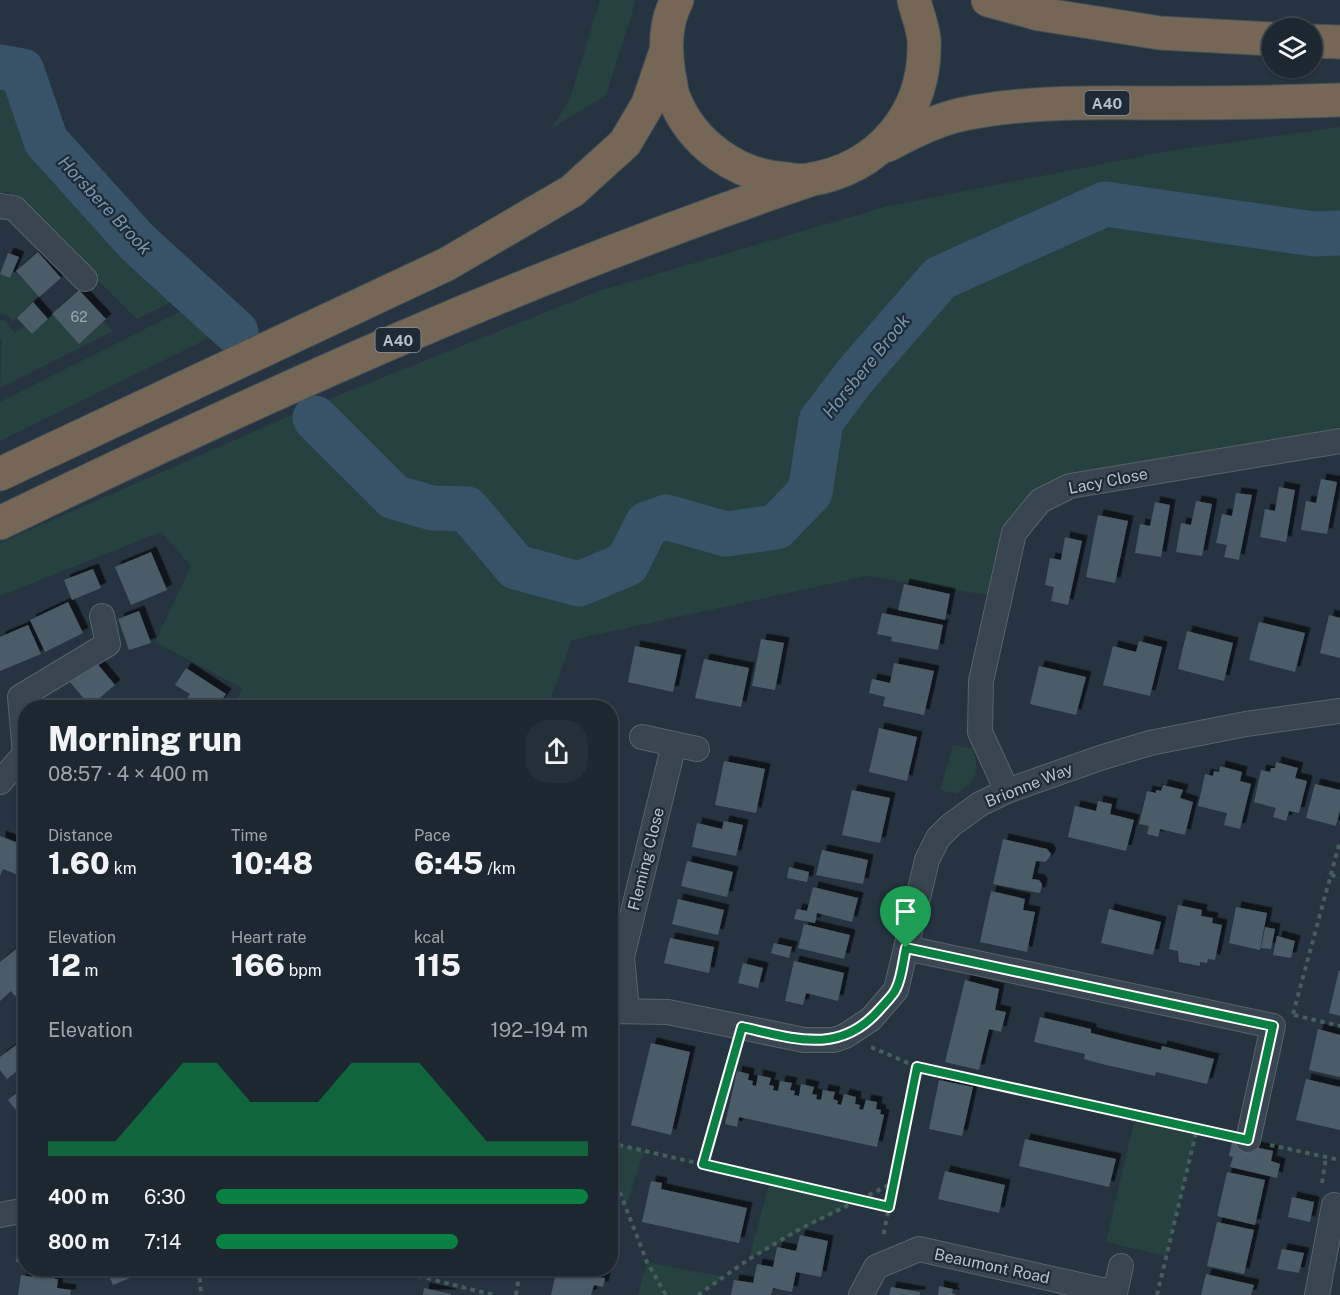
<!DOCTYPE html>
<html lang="en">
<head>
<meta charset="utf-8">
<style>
	body { margin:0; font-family:"Public Sans",sans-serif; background:#252f38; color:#f1f3f6; height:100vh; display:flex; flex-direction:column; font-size:22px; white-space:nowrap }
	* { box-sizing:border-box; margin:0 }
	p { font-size:20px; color:#a0a5ab }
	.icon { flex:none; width:33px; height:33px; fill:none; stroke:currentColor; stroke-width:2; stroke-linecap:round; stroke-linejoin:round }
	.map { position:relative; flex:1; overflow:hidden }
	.panel { position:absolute; left:18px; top:700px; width:600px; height:576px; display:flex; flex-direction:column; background:#1c2730; border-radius:24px; box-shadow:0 2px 4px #0004,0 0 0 2px #3a444c }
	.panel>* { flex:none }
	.tools { position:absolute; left:1262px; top:18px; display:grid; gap:12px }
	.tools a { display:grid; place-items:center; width:60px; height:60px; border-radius:50%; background:#1c2730; box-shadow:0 2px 4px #0004,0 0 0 2px #3a444c; font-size:30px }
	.pin { position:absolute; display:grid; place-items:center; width:51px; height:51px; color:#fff; margin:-62px -26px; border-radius:50% 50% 50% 0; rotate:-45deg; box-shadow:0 0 6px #0007 }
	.pin .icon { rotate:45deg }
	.round { display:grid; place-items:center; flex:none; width:63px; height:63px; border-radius:24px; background:#252f38 }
	.summary { display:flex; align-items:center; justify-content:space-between; height:102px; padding:0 30px }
	h1 { font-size:33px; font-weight:800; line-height:45px }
	.figures { display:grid; grid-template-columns:repeat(3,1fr); gap:9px; height:102px; padding:6px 30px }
	.figures div { display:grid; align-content:center }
	.figures b { font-size:30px; font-weight:800 }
	.figures small { font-size:16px; font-weight:400 }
	.figures p { font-size:16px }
	.chart { height:168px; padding:12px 30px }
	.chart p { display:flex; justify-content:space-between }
	.chart svg { width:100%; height:108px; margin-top:6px; fill:#0b8043; opacity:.7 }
	ul { padding:0 30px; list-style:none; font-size:20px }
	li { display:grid; grid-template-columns:96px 72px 1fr; align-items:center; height:45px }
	li i { height:15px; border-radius:8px; background:#0b8043 }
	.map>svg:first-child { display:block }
	.green { fill:#274141 }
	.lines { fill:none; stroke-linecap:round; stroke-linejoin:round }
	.river { stroke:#385268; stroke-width:45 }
	.building { fill:#4b5b69; filter:url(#shadow) }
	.minor-casing { stroke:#57636e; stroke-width:26 }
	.highway-casing { stroke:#44505b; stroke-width:35 }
	.path { stroke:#455d5d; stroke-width:4; stroke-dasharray:4.5 4.5; stroke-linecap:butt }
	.minor { stroke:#394550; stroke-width:24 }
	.highway { stroke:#766656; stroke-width:33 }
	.route-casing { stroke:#fff; stroke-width:12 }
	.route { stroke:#0b8043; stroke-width:8 }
	.labels { text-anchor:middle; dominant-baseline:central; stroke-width:4.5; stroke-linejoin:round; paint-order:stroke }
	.number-label { font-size:14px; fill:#9ba7b2 }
	.shield { fill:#1e2a35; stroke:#88939e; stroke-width:1.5 }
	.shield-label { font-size:15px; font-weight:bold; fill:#b6c0cb }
	.street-label { font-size:16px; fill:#b6c0cb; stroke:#1e2a35 }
	.water-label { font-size:18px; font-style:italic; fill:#7595ae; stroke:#1e2a35 }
</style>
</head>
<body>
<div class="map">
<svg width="1340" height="1295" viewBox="0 0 1340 1295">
	<defs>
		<filter id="shadow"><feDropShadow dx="5.5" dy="-5.5" stdDeviation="0" flood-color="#0009"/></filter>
	</defs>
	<rect width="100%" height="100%" fill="#253440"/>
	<path class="green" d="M600 0H636L606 95 551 129 570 99Z
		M0 67 22 71 46 141 191 292 137 319 9 192 0 194Z
		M1340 127V441L1040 501 1000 597 866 576 572 640 547 708H233L242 688 155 642 191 566 161 532 0 596V543L317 404 599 291 888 206 1169 151Z
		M14 270 39 297 13 321 9 316 0 314V274L10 278Z
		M187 308 213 336 0 441V402Z
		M52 314 79 344 104 321 113 331 0 388 2 339 0 338V320L5 321 15 333 24 326 32 334Z
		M953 745 973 749C979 773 978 780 957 794L940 790Z
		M1136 1114 1197 1129 1166 1256 1106 1242Z
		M611 1143 644 1151 626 1207 611 1167Z
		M770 1180 857 1200 749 1259Z
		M647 1262 724 1277 698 1295H638Z"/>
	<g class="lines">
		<path class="river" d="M0 67 22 71 46 141 138 243 236 332
			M315 418 394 497 432 508 467 509 516 567 579 584 627 564 647 524 666 517 726 534 776 527 810 492 821 421 855 376 940 278 1105 204 1314 234 1340 233"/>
	</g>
	<path class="building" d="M38 252 61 278 39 297 16 271Z
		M8 253 19 257 10 278 0 274Z
		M79 290 106 319 79 344 52 314Z
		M33 302 48 319 32 334 17 318Z
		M1321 479 1337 482 1327 534 1301 530 1306 501 1316 503Z
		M1279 487 1295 490 1286 542 1260 537 1265 509 1275 511Z
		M1236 493 1252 495 1239 560 1224 557 1227 545 1216 543 1222 514 1232 516Z
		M1196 501 1212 504 1202 556 1176 552 1181 523 1191 525Z
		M1155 502 1170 505 1161 557 1135 553 1140 524 1150 526Z
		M1098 515 1128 521 1115 583 1086 577Z
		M1065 537 1082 541 1068 605 1051 601 1054 587 1045 585 1050 558 1061 560Z
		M151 552 167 590 131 605 115 567Z
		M93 569 101 588 72 600 64 580Z
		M904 584 950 594 945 620 898 610Z
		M68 602 83 633 45 652 30 620Z
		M139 611 151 643 129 650 118 619Z
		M882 613 943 625 938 650 891 641 892 637 877 634Z
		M1329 615 1340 618V658L1320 653Z
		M1259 622 1305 633 1295 672 1249 660Z
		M28 625 41 654 0 671V637Z
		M1187 631 1233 643 1224 681 1178 669Z
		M761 639 784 643 775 690 752 686Z
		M1139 641 1162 647 1150 696 1103 685 1113 646 1136 652Z
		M635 646 681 655 673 692 628 682Z
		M704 659 749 668 741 707 695 698Z
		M95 661 115 685 90 706 70 682Z
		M894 663 934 671 924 715 883 706 885 697 869 693 872 679 890 683Z
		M1039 666 1086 677 1076 715 1030 704Z
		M186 668 226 694 216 708H181L190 694 175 685Z
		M879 728 917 737 907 781 869 772Z
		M724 761 765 769 756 813 715 805Z
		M1276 762 1298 768 1295 778 1307 781 1299 813 1289 811 1286 821 1273 817 1276 808 1254 802 1261 770 1270 772 1271 768H1275Z
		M1220 766 1242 772 1240 781 1251 784 1240 829 1224 825 1227 813 1198 806 1205 774 1213 776 1214 771 1219 772Z
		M1315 784 1340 790V810L1336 826 1306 818Z
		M1163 785 1183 790 1180 798 1193 802 1185 835 1160 829 1158 837 1147 834 1149 826 1139 824 1147 791 1156 793V790L1161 791Z
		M852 790 890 798 880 843 842 835Z
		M1098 801 1112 804 1110 814 1134 820 1126 851 1068 837 1075 806 1096 811Z
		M724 821 743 825 736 856 692 847 697 823 722 829Z
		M0 836 26 846V878L3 869 0 876Z
		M1003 839 1047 849 1051 854 1049 858 1045 862 1036 861 1032 879 1039 880 1042 884 1041 891 1039 893 993 884Z
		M822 850 868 860 863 884 816 875Z
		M687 861 733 872 727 897 681 886Z
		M789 867 809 872 807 882 787 878Z
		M813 887 858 898 852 922 817 913 815 923 794 919 797 909 807 911Z
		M991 891 1025 899 1023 910 1035 912 1027 952 980 942Z
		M678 899 724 910 718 935 672 924Z
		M1178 905 1202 910 1201 916 1213 918 1212 923 1222 925 1215 960 1208 959 1207 963 1200 962V966L1179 962 1178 951 1169 949Z
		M1236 907 1267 913 1260 950 1229 943Z
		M1109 909 1161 922 1153 955 1101 943Z
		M804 924 850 935 844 959 798 948Z
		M1265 927 1275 929 1271 949 1261 948Z
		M1277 936 1295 941 1291 958 1273 955Z
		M670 938 714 947 709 973 664 963Z
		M774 943 792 947 789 958 771 953Z
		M16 949 26 961V987L15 996 11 991 0 1001V962Z
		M794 961 844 973 838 1001 806 993 803 1005 785 1001Z
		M743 963 763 968 758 988 738 983Z
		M1339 970 1340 971V1016L1329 1013Z
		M965 980 999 989 995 1010 1006 1012 1001 1032 989 1029 979 1070 945 1062Z
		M1040 1017 1091 1029V1033L1127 1042 1161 1050 1162 1046 1214 1059 1207 1084 1156 1072 1155 1076 1102 1064 1084 1059 1085 1054 1034 1042Z
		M1318 1029 1340 1035V1077L1309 1070Z
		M20 1042 26 1048V1064L7 1079 0 1070V1057Z
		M651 1043 690 1052 671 1135 631 1125Z
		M737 1071 749 1074 748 1080 753 1081 752 1085 756 1086 758 1075 771 1078 769 1085 774 1086 773 1090 778 1091 780 1081 792 1083 790 1090 795 1091 794 1095 799 1096 801 1084 814 1087 812 1094 817 1095 816 1099 821 1100 823 1090 835 1092 833 1099 838 1101 837 1104 841 1105 844 1094 856 1097 855 1104 860 1105 859 1109 863 1110 866 1100 877 1102 876 1109 881 1110 880 1114 884 1115 877 1147 739 1117 737 1127 725 1124Z
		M1306 1079 1340 1087V1130L1296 1120Z
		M939 1080 973 1087 962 1136 929 1129Z
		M26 1085V1112L21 1116 8 1100Z
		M1025 1139 1116 1159 1109 1187 1019 1166Z
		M1232 1142 1273 1151 1271 1161 1280 1164 1277 1178 1230 1167 1233 1157 1229 1156Z
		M945 1171 1005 1185 999 1213 938 1199Z
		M1227 1172 1265 1180 1255 1225 1217 1216Z
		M651 1181 662 1183 661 1189 747 1208 739 1243 642 1222Z
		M1292 1197 1314 1202 1310 1222 1288 1217Z
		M1217 1222 1254 1230 1244 1274 1207 1266Z
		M800 1235 828 1241 821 1277 796 1272 792 1292 773 1288 771 1295H731L734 1280 753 1283 757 1264 773 1267 777 1247 796 1251Z
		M18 1240 26 1241V1263L16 1262Z
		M1282 1249 1304 1253 1299 1273 1277 1269Z
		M33 1269H56L55 1279H58L57 1288 71 1290 70 1295H18L21 1275 32 1277Z
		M106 1269H140L142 1273 113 1285Z
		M557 1269H598L596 1277 605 1278 603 1287 594 1285 591 1295H551Z
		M1206 1274 1254 1285 1251 1295H1201Z
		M939 1286 953 1289 952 1293 956 1295H938Z
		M891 1287 920 1292V1295H889Z
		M424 1288 451 1294V1295H423Z"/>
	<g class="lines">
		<defs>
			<path id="minor" d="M0 206 14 208 85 279
				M674 744 697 749
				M0 782 25 754 20 697 108 644 102 616
				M1007 791 980 732 981 681 1014 533 1040 501 1070 486 1340 441
				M906 948 1273 1026 1248 1140
				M627 1010 622 957 674 744 642 737
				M610 1011 668 1012 804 1040H834L845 1036 871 1019 896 990 927 860 938 838 951 825 980 804 1007 791 1100 758 1150 743 1246 724 1340 711
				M0 1215 26 1210
				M861 1295 876 1267 919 1249 1115 1293 1121 1266
				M1317 1295 1334 1205"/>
			<path id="highway" d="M677 0C665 22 665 51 669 75 671 82 671 91 674 98 692 144 737 176 786 179 793 180 801 181 808 180 880 169 927 112 924 40 923 27 917 13 914 0
				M988 0 1039 14 1160 33 1272 39
				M1311 41 1340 42
				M888 145C910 133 934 121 959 115 1028 100 1101 103 1172 103 1228 103 1284 102 1340 100
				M0 474 447 264 572 191 625 143 648 104 665 54
				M0 523C263 396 530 275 807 181"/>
		</defs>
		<use href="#minor" class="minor-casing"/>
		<use href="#highway" class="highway-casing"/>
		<path class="path" d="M1331 875 1340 877
			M1293 1014 1340 841
			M1294 1015 1340 1026
			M871 1047 917 1067 883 1237
			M917 1067 1225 1135
			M610 1143 889 1207
			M1270 1145 1340 1160
			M703 1164 735 1050
			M610 1167 647 1262 666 1295
			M1322 1183 1326 1157
			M199 1269 201 1295
			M392 1269 493 1295
			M516 1295 520 1269
			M698 1295 749 1259 800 1229 893 1183
			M1157 1295 1197 1129"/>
		<use href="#minor" class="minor"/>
		<use href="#highway" class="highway"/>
	</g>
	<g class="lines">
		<defs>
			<path id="route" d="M906 948 1273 1026 1248 1140 917 1067 889 1207 703 1164 742 1027C792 1038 839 1056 879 1010 884 1004 893 996 896 989 902 977 903 961 906 948Z"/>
		</defs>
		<use href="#route" class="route-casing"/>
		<use href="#route" class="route"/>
	</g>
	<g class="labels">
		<g class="number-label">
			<text x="79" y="317">62</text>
		</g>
		<g class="shield">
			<rect x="1084.5" y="91" width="45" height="24" rx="4.5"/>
			<rect x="375.5" y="328" width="45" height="24" rx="4.5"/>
		</g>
		<g class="shield-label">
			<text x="1107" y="103">A40</text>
			<text x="398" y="340">A40</text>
		</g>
		<g class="street-label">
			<text transform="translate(1108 481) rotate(-11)">Lacy Close</text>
			<text transform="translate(1029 785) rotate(-22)">Brionne Way</text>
			<text transform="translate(646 859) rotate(-76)">Fleming Close</text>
			<text transform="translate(992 1266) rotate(12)">Beaumont Road</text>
		</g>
		<g class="water-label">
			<text transform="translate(105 205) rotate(47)">Horsbere Brook</text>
			<text transform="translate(866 366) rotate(-51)">Horsbere Brook</text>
		</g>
	</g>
</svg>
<div class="tools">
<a><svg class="icon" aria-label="layers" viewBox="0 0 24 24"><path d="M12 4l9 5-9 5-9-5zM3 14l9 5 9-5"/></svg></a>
</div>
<div class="pin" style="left:906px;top:948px;background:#1e9e55"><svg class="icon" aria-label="arrive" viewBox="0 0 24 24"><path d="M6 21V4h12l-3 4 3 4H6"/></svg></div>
<section class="panel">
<div class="summary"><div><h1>Morning run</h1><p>08:57 · 4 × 400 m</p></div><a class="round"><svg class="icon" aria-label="share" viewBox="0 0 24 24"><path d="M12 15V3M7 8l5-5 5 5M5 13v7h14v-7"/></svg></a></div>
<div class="figures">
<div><p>Distance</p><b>1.60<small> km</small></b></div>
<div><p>Time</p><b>10:48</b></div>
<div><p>Pace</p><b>6:45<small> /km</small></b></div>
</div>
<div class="figures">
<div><p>Elevation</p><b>12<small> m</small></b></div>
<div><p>Heart rate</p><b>166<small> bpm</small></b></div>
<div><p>kcal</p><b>115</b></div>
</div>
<div class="chart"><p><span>Elevation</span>192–194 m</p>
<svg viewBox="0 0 160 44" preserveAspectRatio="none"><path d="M0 44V38L10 38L20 38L30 22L40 6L50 6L60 22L70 22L80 22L90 6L100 6L110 6L120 22L130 38L140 38L150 38L160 38V44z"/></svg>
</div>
<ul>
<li><b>400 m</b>6:30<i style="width:100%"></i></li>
<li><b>800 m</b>7:14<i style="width:65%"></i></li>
</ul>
</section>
</div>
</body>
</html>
